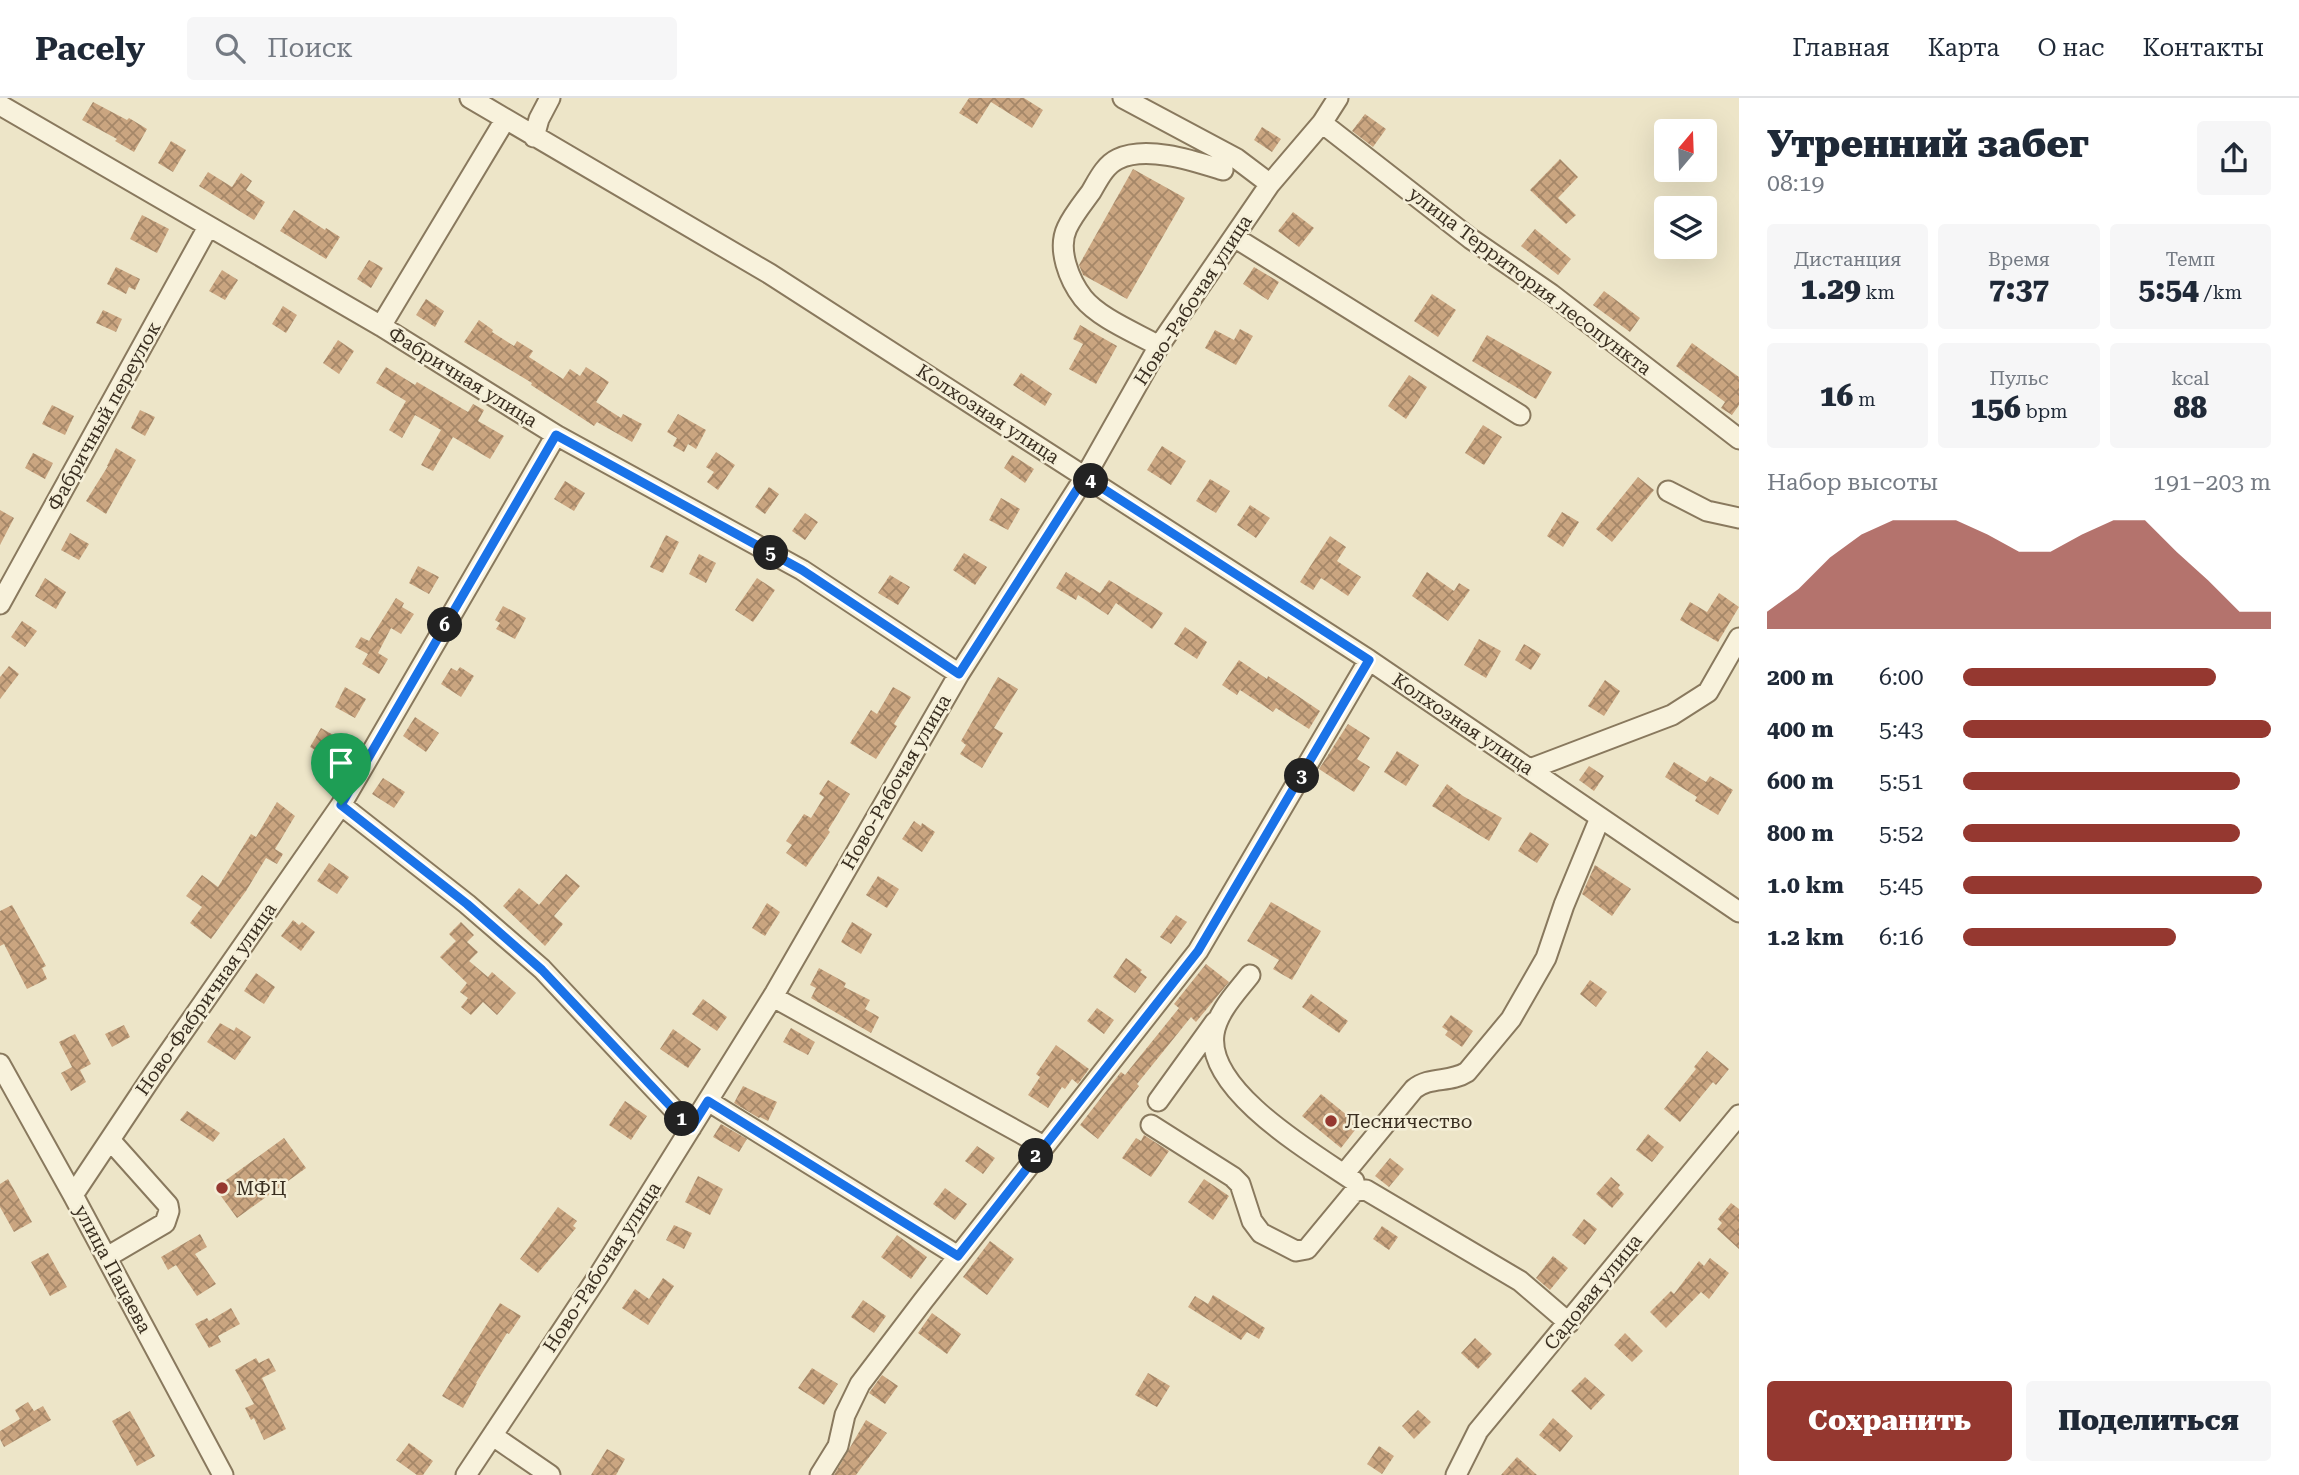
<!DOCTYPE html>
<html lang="ru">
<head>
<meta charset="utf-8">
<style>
	body { margin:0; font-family:"Roboto Serif",serif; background:#f6f6f7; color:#1f2937; height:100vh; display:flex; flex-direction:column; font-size:26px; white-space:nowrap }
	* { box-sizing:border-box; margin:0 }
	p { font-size:23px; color:#747a83 }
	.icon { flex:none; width:38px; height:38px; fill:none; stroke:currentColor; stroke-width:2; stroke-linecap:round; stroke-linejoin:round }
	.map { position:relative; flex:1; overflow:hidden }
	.details { display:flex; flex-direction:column; background:#fff; width:560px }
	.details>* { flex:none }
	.needle { width:46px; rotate:19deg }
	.tools { position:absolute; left:1654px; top:21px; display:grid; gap:14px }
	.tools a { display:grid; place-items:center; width:63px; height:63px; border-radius:7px; background:#fff; box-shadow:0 7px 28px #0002; font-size:35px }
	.pin { position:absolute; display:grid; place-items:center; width:60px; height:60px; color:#fff; margin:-72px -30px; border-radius:50% 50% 50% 0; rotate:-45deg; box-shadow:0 0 7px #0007 }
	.pin .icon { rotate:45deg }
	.km { position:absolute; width:35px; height:35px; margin:-18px; border-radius:50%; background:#222; color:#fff; font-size:19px; line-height:35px; text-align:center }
	.round { display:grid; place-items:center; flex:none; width:74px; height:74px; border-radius:7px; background:#f6f6f7 }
	.overview { display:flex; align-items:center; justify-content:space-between; height:119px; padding:0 28px }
	h1 { font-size:38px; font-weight:800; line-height:52px }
	.stats { display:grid; grid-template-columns:repeat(3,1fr); gap:10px; height:119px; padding:7px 28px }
	.stats div { display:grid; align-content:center; border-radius:7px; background:#f6f6f7; text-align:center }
	.stats b { font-size:30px; font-weight:800 }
	.stats small { font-size:19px; font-weight:400 }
	.stats p { font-size:19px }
	.chart { height:196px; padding:14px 28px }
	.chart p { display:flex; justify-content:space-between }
	.chart svg { width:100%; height:126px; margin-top:7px; fill:#953830; opacity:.7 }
	.primary-button { display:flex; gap:14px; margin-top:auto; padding:14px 28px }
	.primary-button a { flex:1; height:80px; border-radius:7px; background:#953830; color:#fff; font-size:28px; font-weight:800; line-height:80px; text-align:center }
	.primary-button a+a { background:#f6f6f7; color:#1f2937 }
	ul { padding:0 28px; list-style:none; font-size:23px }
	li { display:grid; grid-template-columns:112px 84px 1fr; align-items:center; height:52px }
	li i { height:18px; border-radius:9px; background:#953830 }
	header { display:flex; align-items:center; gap:42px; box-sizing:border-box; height:98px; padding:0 35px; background:#fff; border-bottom:2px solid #e0e1e3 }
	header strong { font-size:33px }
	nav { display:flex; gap:38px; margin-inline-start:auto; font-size:24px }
	.search { width:490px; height:63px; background:#f6f6f7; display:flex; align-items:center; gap:18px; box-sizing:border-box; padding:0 24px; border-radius:7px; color:#747a83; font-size:26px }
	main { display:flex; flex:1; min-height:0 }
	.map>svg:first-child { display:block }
	.building { fill:url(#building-cross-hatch) }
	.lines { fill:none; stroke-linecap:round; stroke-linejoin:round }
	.minor-casing { stroke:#89795e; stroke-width:23 }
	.minor { stroke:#f8f2dc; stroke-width:19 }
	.route-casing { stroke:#fff; stroke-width:14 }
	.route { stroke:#1a73e8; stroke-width:9 }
	.poi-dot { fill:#953830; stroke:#f5efd8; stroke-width:2.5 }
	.labels { text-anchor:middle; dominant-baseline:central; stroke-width:5; stroke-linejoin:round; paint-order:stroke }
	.street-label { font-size:19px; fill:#3a2f21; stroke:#f5efd8 }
	.poi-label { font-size:19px; fill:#3a2f21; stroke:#f5efd8; text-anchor:start }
</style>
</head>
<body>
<header>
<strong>Pacely</strong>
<div class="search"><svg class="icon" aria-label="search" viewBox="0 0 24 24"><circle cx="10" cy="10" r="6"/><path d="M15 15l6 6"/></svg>Поиск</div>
<nav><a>Главная</a><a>Карта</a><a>О нас</a><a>Контакты</a></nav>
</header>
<main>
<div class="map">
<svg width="1739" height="1377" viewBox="0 0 1739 1377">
	<defs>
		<pattern id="building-cross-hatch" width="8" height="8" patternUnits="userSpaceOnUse" patternTransform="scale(1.75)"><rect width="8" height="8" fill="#caa580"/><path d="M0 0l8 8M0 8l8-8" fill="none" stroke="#a58768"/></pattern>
	</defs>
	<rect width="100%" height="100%" fill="#ede5c8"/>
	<path class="building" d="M969 0H1024L1043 12 1032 30 991 4 977 26 959 15Z
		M93 4 127 22 129 20 147 31 134 54 115 43 117 41 82 22Z
		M1365 16 1386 31 1373 49 1352 33Z
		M1262 29 1281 41 1272 54 1254 42Z
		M171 43 186 52 173 74 158 65Z
		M1560 61 1578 79 1558 100 1576 117 1566 126 1530 92Z
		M1133 71 1185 100 1127 201 1083 177 1079 167Z
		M208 74 232 89 241 75 252 83 246 92 265 104 254 122 199 88Z
		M294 112 325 132 326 130 340 139 326 161 280 133Z
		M1293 114 1314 130 1299 149 1278 133Z
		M142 117 169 131 157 155 130 141Z
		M1535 131 1571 161 1558 177 1521 148Z
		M369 162 383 170 371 190 357 181Z
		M116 169 140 181 135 192 129 189 126 196 107 186Z
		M1254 169 1279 184 1268 202 1243 186Z
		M222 172 238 182 225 202 209 193Z
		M1604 193 1640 220 1630 234 1593 207Z
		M1432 196 1456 212 1438 239 1414 223Z
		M426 201 444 213 435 229 416 217Z
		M283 208 297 217 286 235 272 226Z
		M103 212 122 221 116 234 96 225Z
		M479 222 493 232 492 234 514 248 517 243 533 253 529 259 563 281 570 271 580 278 586 269 609 284 596 304 621 320 623 316 642 326 632 344 597 324 594 328 531 287 532 285 464 244Z
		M1080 227 1117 248 1096 286 1069 271 1083 246 1073 241Z
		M1240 231 1253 238 1236 267 1205 250 1215 232 1234 242Z
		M1487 237 1552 274 1536 301 1472 263Z
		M338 242 354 253 339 276 323 265Z
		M1692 245 1739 279V307L1732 317 1721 310 1725 304 1676 268Z
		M386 269 415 287 417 284 468 314 473 306 484 312 478 323 504 338 490 361 453 339 433 373 421 367 441 332 415 317 402 340 389 332 406 303 376 285Z
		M1021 275 1052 296 1045 308 1013 287Z
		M1409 277 1427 289 1406 321 1388 308Z
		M52 307 74 318 65 337 42 326Z
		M140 312 155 319 145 338 131 330Z
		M678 316 706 332 696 351 688 346 684 354 673 348 677 340 667 334Z
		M1483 327 1502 339 1484 367 1465 355Z
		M1162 348 1186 363 1171 387 1147 372Z
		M116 350 136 362 106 416 86 403 108 368H107Z
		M716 354 735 367 718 392 707 384 714 374 706 369Z
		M33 355 53 365 45 381 25 370Z
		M1012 357 1034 371 1025 385 1004 370Z
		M1638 379 1654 392 1612 444 1596 431Z
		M1210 381 1230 393 1216 415 1196 403Z
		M565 383 585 395 574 413 554 401Z
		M769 389 779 396 765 416 755 409Z
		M1001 400 1020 411 1008 432 989 422Z
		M1250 407 1270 420 1256 440 1237 427Z
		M0 412 14 420 0 447Z
		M1562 414 1579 424 1563 449 1547 438Z
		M805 415 818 424 805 442 792 433Z
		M70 435 89 446 79 462 61 452Z
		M666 437 679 444 663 475 650 469Z
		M1330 438 1346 449 1337 463 1361 479 1348 498 1321 480 1313 492 1300 484Z
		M964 455 987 469 975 487 953 472Z
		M699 456 716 465 706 485 689 476Z
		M418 468 439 479 429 496 409 485Z
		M1066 474 1100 495 1109 482 1163 515 1152 531 1116 505 1108 517 1078 497 1076 502 1056 490Z
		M1427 474 1454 493 1459 485 1470 492 1448 523 1412 498Z
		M890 477 910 489 898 507 878 495Z
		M45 480 66 494 56 511 35 498Z
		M757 480 775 492 753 524 735 512Z
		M1719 495 1739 509 1718 544 1680 522 1690 504 1707 514Z
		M396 500 404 505 402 509 414 516 401 536 391 530 378 555 388 561 379 576 362 566 368 556 355 549 361 539 369 543Z
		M503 508 526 520 515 541 496 531 500 525 495 522Z
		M22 523 37 533 25 549 11 539Z
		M1185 529 1207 544 1197 561 1174 546Z
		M1479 541 1501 553 1486 580 1464 567Z
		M1524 546 1541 556 1531 572 1515 562Z
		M1239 562 1267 581 1268 578 1320 613 1309 631 1276 610 1273 614 1240 592 1237 597 1222 587Z
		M9 568 19 576 0 601V579Z
		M460 569 474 578 461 599 441 586 451 570 457 573Z
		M998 579 1018 591 994 630 1003 635 982 670 960 656 966 647 961 643Z
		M1605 582 1620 593 1604 618 1588 608Z
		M345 589 366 601 355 620 335 609Z
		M893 589 911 599 894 626 897 628 876 661 850 645 871 612 877 616Z
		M415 619 439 635 426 654 403 638Z
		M1348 626 1370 640 1357 661 1370 669 1354 694 1319 671Z
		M321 630 335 638 333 640 339 644 329 660 310 649Z
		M1397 653 1419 667 1406 688 1384 674Z
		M1674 664 1706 684 1710 678 1733 692 1718 717 1695 703 1697 699 1665 679Z
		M1589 668 1604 678 1594 693 1579 682Z
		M383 680 405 694 394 710 372 696Z
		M828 682 850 696 828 732 830 734 806 769 786 755 792 747 786 743 804 716 811 720 824 699 819 696Z
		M1447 686 1463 698 1502 720 1489 743 1432 708Z
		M277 704 295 718 275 751 283 756 277 766 266 760 246 793 211 841 190 825 202 809 186 798 202 777 218 789 251 736 256 739Z
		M914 723 921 728 922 725 935 734 922 754 902 741Z
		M1530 734 1549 746 1537 765 1518 753Z
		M329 765 349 779 337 796 317 783Z
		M1595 767 1631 791 1612 818 1582 796Z
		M566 776 580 788 554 818 563 826 545 848 503 808 519 790 539 807Z
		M878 778 899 791 887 810 866 797Z
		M1271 804 1321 833 1292 882 1273 871 1279 862 1247 843Z
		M767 805 780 814 765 838 752 830Z
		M12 807 46 868 42 870 47 881 27 891 4 846 0 848V813Z
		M1176 817 1187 824 1171 846 1160 839Z
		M293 822 299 827 302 824 315 834 301 853 281 838Z
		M461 824 474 837 467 844 478 854 469 863 488 879 492 874 516 895 497 917 483 904 471 917 461 909 468 900 460 894 467 885 440 859 456 843 449 836Z
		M852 824 872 836 861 856 841 844Z
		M1126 860 1142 872 1140 874 1147 879 1135 895 1113 879Z
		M1206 866 1229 884 1196 924 1191 919 1137 986 1139 988 1098 1041 1080 1027 1121 974 1125 977 1179 910 1174 906Z
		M819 870 846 885 844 889 870 902 865 911 879 919 871 935 811 900 816 890 810 887Z
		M256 875 275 889 264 906 244 893Z
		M1590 882 1607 894 1596 909 1580 896Z
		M1311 896 1348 923 1339 935 1302 909Z
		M703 901 727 919 717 933 692 916Z
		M1097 910 1114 922 1104 936 1087 923Z
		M1451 917 1473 933 1462 949 1445 937 1448 933 1442 929Z
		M220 925 234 933 236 929 251 939 235 962 207 944Z
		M124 927 130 939 112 949 105 936Z
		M791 930 815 944 808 957 783 944Z
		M673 931 701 951 688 970 660 951Z
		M75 936 91 966 80 972 86 984 71 993 61 975 72 969 59 944Z
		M1056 947 1089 971 1078 986 1072 981 1065 991 1062 989 1048 1010 1028 997 1040 979 1036 976Z
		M1707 953 1729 971 1716 987 1713 984 1680 1024 1664 1011 1696 971 1694 969Z
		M743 988 777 1004 768 1023 760 1019 759 1020 734 1005Z
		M1321 996 1359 1027 1341 1050 1302 1018Z
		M625 1003 647 1018 631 1042 609 1027Z
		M187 1013 220 1035 213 1044 180 1022Z
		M721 1026 747 1041 739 1054 713 1039Z
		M1648 1036 1664 1049 1652 1064 1636 1052Z
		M1144 1037 1169 1053 1151 1079 1122 1060 1136 1040 1141 1043Z
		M284 1040 306 1070 237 1120 215 1090Z
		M977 1048 995 1060 983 1076 965 1063Z
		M1390 1060 1404 1071 1389 1089 1375 1078Z
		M698 1078 723 1091 710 1117 685 1104Z
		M1611 1079 1620 1087 1618 1090 1624 1096 1612 1110 1596 1096Z
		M8 1081 32 1124 14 1134 0 1109V1086Z
		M1204 1081 1229 1098 1213 1122 1188 1104Z
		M945 1090 967 1106 955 1122 933 1106Z
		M1731 1105 1739 1111V1151L1717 1131 1722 1125 1718 1121Z
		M558 1109 577 1123 573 1128 576 1130 538 1175 520 1161Z
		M1584 1121 1597 1131 1585 1147 1572 1137Z
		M674 1127 692 1135 684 1151 666 1142Z
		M1382 1128 1398 1139 1389 1152 1373 1141Z
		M200 1136 207 1149 195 1156 216 1186 197 1198 176 1167 168 1172 161 1159Z
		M897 1137 927 1159 911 1181 881 1159Z
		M990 1143 1014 1161 987 1197 963 1179Z
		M48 1155 67 1189 50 1198 31 1164Z
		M1553 1158 1568 1170 1550 1192 1536 1180Z
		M1710 1160 1729 1175 1709 1201 1701 1194 1666 1230 1650 1214 1671 1193 1674 1196 1699 1163 1704 1168Z
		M663 1180 674 1188 648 1227 622 1210 635 1191 649 1201Z
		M1213 1197 1265 1230 1259 1241 1247 1234 1241 1242 1188 1209 1195 1198 1208 1206Z
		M863 1202 886 1218 874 1235 851 1219Z
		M500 1205 521 1218 509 1236 507 1235 476 1285H477L463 1310 442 1298Z
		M231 1210 240 1226 218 1238 221 1244 209 1250 195 1226 207 1220 209 1223Z
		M932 1215 961 1236 947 1256 918 1235Z
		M1625 1235 1643 1253 1632 1264 1614 1247Z
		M1475 1240 1492 1256 1478 1271 1461 1255Z
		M256 1260 259 1265 269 1260 276 1273 262 1280 286 1331 264 1342 254 1320 251 1322 245 1310 254 1306 235 1272Z
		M812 1270 838 1286 824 1307 798 1290Z
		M1148 1275 1170 1288 1157 1309 1135 1297Z
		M882 1277 898 1288 885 1306 869 1295Z
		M1585 1279 1605 1297 1591 1312 1571 1293Z
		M28 1304 34 1313 43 1308 51 1322 4 1349 0 1341V1333L20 1321 15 1312Z
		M1418 1312 1431 1324 1414 1341 1402 1328Z
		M130 1313 155 1358 137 1368 112 1323Z
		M1553 1320 1573 1338 1560 1354 1539 1337Z
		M866 1322 887 1335 856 1377H834Z
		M409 1345 433 1363 423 1377H417L396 1362Z
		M1379 1348 1394 1358 1382 1376 1367 1366Z
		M607 1351 625 1361 616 1377H591Z
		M1517 1359 1537 1377H1501Z"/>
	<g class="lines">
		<defs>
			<path id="minor" d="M470 0 770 176 1369 562 1739 814
				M1123 0 1237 61 1270 86
				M0 7 381 228 556 337 802 472 959 576
				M1322 25 1471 141 1551 196 1739 341
				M534 39 539 21 550 0
				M1234 139 1520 317
				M381 228 505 22
				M1159 248C1136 235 1099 220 1083 200 1069 182 1057 151 1067 130 1073 117 1083 105 1091 94 1098 82 1105 67 1118 61 1147 47 1194 63 1223 72
				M1668 393 1707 413 1739 420
				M0 506 208 129
				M1530 671 1672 617 1708 594 1739 540
				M341 707 467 806 542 871 691 1030
				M1250 877C1237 894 1217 914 1214 936 1206 993 1313 1055 1354 1083
				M773 899 1044 1048
				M0 966 73 1097 223 1377
				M708 1003 958 1158
				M1158 1003 1215 924
				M1151 1027 1233 1079 1240 1086 1252 1123 1261 1135 1296 1153 1307 1151 1355 1093 1366 1092 1520 1183 1569 1225
				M1344 1076 1414 991C1430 978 1450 985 1467 974L1511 921 1546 860 1564 807 1600 720
				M73 1097 153 977 341 707 556 337
				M107 1159 165 1125 169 1113 168 1107 110 1042
				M493 1338 550 1377
				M466 1377 599 1177 775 895 959 576 1085 379 1159 248 1270 86 1322 25 1338 0
				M820 1377 838 1348 845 1317 860 1286 923 1203 1198 853 1369 562
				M1456 1377 1478 1333 1739 1017"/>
		</defs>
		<use href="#minor" class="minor-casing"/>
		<use href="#minor" class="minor"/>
	</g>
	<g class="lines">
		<defs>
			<path id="route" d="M556 337 802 472 959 576 1085 379 1369 562 1198 853 958 1158 708 1003 691 1030 542 872 467 806 341 707Z"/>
		</defs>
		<use href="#route" class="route-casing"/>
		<use href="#route" class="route"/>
	</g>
	<g class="poi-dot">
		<circle cx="1331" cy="1023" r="7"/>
		<circle cx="222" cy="1090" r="7"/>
	</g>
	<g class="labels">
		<g class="street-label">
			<text transform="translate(1530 183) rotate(37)">улица Территория лесопункта</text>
			<text transform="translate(1193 202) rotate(-57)">Ново-Рабочая улица</text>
			<text transform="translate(463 279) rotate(32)">Фабричная улица</text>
			<text transform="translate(988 316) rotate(33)">Колхозная улица</text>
			<text transform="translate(104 318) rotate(-61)">Фабричный переулок</text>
			<text transform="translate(1463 626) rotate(34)">Колхозная улица</text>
			<text transform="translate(896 684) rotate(-60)">Ново-Рабочая улица</text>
			<text transform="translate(206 901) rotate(-55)">Ново-Фабричная улица</text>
			<text transform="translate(602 1169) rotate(-57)">Ново-Рабочая улица</text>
			<text transform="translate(113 1171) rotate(62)">улица Пацаева</text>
			<text transform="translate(1593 1194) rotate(-51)">Садовая улица</text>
		</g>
		<g class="poi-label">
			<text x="1345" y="1023">Лесничество</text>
			<text x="236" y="1090">МФЦ</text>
		</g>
	</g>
</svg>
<div class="tools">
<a><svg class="needle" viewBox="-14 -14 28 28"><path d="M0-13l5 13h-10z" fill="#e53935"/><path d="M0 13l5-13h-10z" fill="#747a83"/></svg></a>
<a><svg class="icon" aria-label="layers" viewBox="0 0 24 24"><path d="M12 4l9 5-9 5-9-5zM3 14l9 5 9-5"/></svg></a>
</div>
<div class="pin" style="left:341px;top:707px;background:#1e9e55"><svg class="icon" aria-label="arrive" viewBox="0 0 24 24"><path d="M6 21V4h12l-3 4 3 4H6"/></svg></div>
<b class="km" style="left:682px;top:1021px">1</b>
<b class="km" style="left:1036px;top:1058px">2</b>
<b class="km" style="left:1302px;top:678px">3</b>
<b class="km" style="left:1091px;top:383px">4</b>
<b class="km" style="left:771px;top:455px">5</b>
<b class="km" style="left:445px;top:527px">6</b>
</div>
<section class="details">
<div class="overview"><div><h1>Утренний забег</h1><p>08:19</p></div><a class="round"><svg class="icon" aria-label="share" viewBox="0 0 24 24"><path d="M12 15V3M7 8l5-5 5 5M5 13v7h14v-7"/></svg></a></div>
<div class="stats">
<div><p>Дистанция</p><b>1.29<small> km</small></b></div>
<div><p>Время</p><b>7:37</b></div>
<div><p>Темп</p><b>5:54<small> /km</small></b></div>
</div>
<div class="stats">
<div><b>16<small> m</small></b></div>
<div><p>Пульс</p><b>156<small> bpm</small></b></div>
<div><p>kcal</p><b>88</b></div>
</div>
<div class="chart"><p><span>Набор высоты</span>191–203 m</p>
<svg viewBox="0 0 160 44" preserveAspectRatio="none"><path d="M0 44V38L10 30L20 19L30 11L40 6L50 6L60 6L70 11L80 17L90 17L100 11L110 6L120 6L130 17L140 27L150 38L160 38V44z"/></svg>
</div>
<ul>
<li><b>200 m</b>6:00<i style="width:82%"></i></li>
<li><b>400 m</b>5:43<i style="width:100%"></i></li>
<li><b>600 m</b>5:51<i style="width:90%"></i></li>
<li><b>800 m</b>5:52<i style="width:90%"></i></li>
<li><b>1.0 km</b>5:45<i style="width:97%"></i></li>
<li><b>1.2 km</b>6:16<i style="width:69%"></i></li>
</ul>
<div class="primary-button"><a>Сохранить</a><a>Поделиться</a></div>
</section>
</main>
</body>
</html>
